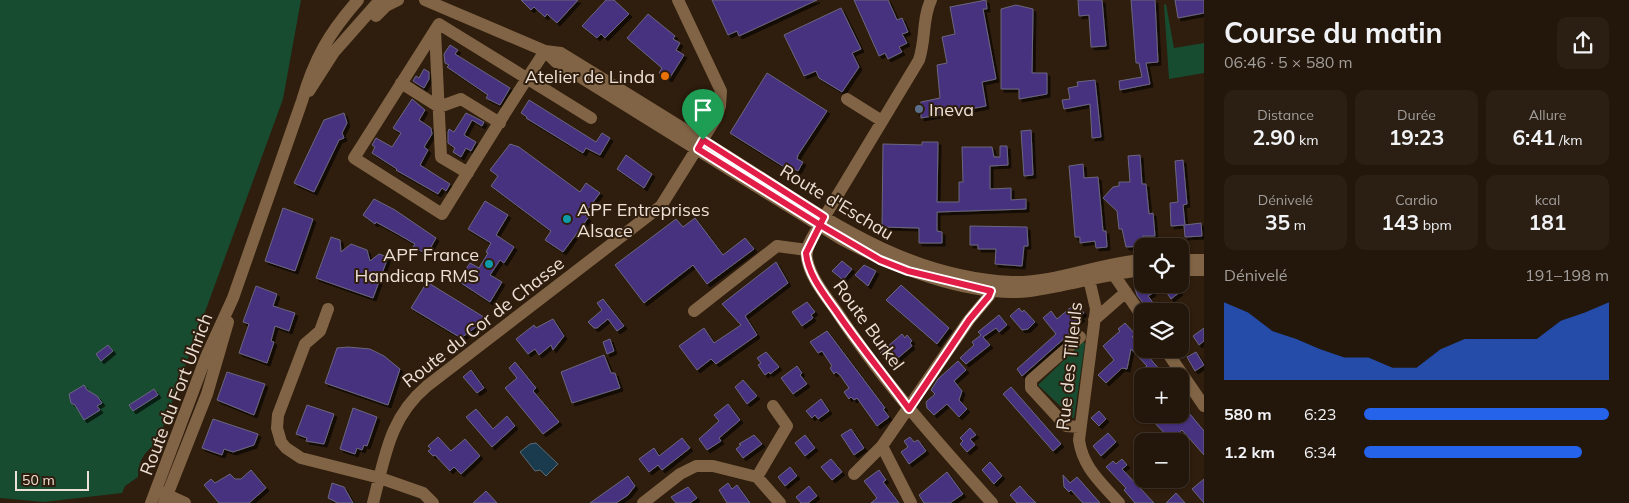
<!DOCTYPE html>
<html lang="fr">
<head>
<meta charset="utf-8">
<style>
	body { margin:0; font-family:Mulish,sans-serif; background:#2b1f13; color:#f1f3f6; height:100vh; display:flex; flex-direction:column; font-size:19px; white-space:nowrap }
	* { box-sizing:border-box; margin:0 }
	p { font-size:16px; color:#a39f9c }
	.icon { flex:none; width:28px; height:28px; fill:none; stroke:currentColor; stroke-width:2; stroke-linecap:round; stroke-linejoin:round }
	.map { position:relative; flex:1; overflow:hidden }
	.side { display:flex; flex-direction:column; background:#23160a; width:425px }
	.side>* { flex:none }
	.fabs { position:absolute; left:1134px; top:238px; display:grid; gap:10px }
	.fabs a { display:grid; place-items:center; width:55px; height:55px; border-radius:10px; background:#23160a; box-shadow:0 1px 4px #0004,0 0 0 1px #40352b; font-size:25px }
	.scale { position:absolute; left:15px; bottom:12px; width:74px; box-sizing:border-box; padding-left:5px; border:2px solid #ede0d6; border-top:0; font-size:14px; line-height:18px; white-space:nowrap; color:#ede0d6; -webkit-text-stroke:4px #2f1d0d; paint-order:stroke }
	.pin { position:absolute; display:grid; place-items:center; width:42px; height:42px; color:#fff; margin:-51px -21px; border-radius:50% 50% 50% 0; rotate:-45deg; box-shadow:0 0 5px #0007 }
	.pin .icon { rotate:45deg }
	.round { display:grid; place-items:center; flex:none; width:52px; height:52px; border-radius:10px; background:#2b1f13 }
	.headline { display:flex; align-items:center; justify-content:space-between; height:85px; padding:0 20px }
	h1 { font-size:28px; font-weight:700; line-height:38px }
	.stats { display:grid; grid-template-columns:repeat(3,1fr); gap:8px; height:85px; padding:5px 20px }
	.stats div { display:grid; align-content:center; border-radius:10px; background:#2b1f13; text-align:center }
	.stats b { font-size:21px; font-weight:700 }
	.stats small { font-size:14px; font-weight:400 }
	.stats p { font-size:14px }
	.chart { height:140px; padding:10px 20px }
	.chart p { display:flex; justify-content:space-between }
	.chart svg { width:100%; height:90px; margin-top:5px; fill:#2563eb; opacity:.7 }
	ul { padding:0 20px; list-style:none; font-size:16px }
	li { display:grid; grid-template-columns:80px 60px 1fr; align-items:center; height:38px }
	li i { height:12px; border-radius:6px; background:#2563eb }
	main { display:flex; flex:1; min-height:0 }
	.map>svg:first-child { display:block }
	.green { fill:#174c30 }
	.water { fill:#1a3a4e; stroke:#596c77 }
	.building { fill:#47307f; stroke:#6b677f; filter:url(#shadow) }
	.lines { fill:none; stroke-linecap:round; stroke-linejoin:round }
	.minor { stroke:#806445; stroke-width:12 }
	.route-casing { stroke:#fff; stroke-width:10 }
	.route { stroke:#e11d48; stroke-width:6 }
	.food-dot { fill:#e8710a; stroke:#2f1d0d; stroke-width:2 }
	.service-dot { fill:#5c6f8a; stroke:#2f1d0d; stroke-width:2 }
	.culture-dot { fill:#0f9aa8; stroke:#2f1d0d; stroke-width:2 }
	.labels { text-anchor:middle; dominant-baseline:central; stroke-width:4; stroke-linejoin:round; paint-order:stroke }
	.poi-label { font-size:18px; fill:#ede0d6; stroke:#2f1d0d; text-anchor:end }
	.street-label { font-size:18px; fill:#ede0d6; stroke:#2f1d0d }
</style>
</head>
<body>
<main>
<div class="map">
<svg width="1204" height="503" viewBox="0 0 1204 503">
	<defs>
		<filter id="shadow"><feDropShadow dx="3" dy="3" stdDeviation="0" flood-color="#0009"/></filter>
	</defs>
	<rect width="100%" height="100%" fill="#2f1d0d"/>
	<path class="green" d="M0 0H301L283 99 157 443C144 452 138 461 138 477L125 486 122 493 44 502 0 498Z
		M1166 4 1174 48 1204 43V73L1169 79 1164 5Z
		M1083 342 1085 343 1074 419 1038 385Z"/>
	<path class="water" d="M536 443 558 464 546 476 540 470 535 471 520 452 530 444Z"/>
	<path class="building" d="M521 0H578L557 23 547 14 545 17 534 7 531 10Z
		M606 0H614L629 14 605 38 601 34 597 38 582 26Z
		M712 0H817L739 36 737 31 728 35Z
		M854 0H888L897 20 902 18 908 32 902 34 907 43 899 47 902 52 888 59 885 53 879 56Z
		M986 0 987 9H983L996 79 982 82 986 106 921 118V114L915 112 921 102 940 98 937 65 947 63 942 37 955 34 950 7Z
		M1078 0H1102L1106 46 1091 47 1089 15 1079 16Z
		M1131 0H1155L1158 62 1146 63 1150 84 1120 90 1119 81 1142 77 1139 63H1136Z
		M1175 0H1204V13L1178 18Z
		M1016 5 1033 9 1032 73H1047V94L1019 99V89H1001V9Z
		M841 8 861 49 852 53 859 67 842 92 819 78 816 71 804 76 784 35Z
		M648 14 675 36 673 39 680 43 676 50 684 55 669 79 659 73 662 68 627 38Z
		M450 45 458 50 455 54 510 88 500 105 486 98 488 95 447 67 449 65 445 63 444 54Z
		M424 69 429 72V79L424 88 413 81 416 76 419 78Z
		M767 73 827 111 798 155 797 159 803 162 798 171 791 167 789 170 730 133Z
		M1095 80 1101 137 1092 138 1090 104 1064 109 1062 100 1070 99 1068 88 1078 86 1077 82Z
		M412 99 425 110 419 120 431 128 432 134 424 147 428 150 420 165 450 184 446 191 442 188 438 194 396 170 397 169 372 153 375 147 372 145 376 138 392 147 401 133 393 128Z
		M529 100 596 142 602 133 610 138 600 155 586 148 583 153 526 118 527 117 521 113Z
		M344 113 347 123 342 133 344 138 339 140 314 192 294 183 324 120Z
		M466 113 484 122 482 126 472 120 464 135 476 142 471 151 466 148 461 157 453 152 455 148 448 143V132L449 129 454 132Z
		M1031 130 1033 175 1024 176 1021 131Z
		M922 142H938L937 202H959V182H963L962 147H992L994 157H1000V146H1007L1008 165 990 166V189L1011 188V200L1026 199V209L937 212V231L942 232V243H919V228L882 227 883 144 922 145Z
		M510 144 519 147 580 192 586 183 600 193 584 214 588 218 563 252 545 240 551 231 491 186 498 176 490 170Z
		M626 155 652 174 644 188 617 169Z
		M1140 155 1142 184H1146L1149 214 1153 213 1155 236H1143L1144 246 1126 247 1122 229H1119L1117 211 1103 198 1113 187 1119 186V182H1130L1128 156Z
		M1183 160 1187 204 1183 205 1185 225 1201 223 1202 236 1185 237 1184 225 1171 226 1170 203 1178 202 1175 161Z
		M1083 164 1084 178 1098 177 1103 231H1106L1107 247 1096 248 1095 241 1080 243V237H1075L1069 166Z
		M374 199 395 210 436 238 427 254 413 247 415 244 396 233 376 222 375 224 363 215Z
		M485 201 508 215 496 235 514 247 504 263 500 260 490 275 502 282 490 302 458 281 470 263 479 268 488 253 486 252 491 243 468 229Z
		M283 208 313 219 295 271 265 261Z
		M695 218 723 255 745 238 754 249 707 284 693 265 644 303 615 265 676 219 683 227Z
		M970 226 1027 227 1028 246H1024L1022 266 995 264 996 249H978V245H970Z
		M331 237 340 240 341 252 351 244 367 250 370 261 379 254 388 257 373 298 316 278Z
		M842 261 852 269 843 280 832 271Z
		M776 262 788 283 745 316 757 335 716 364 711 359 697 370 679 346 704 328 714 343 741 325 722 304Z
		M864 265 876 271 868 286 855 275Z
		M427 282 487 319 461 338 411 308Z
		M1146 284H1149L1153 293 1148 296 1159 311H1149L1137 295 1135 288Z
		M1174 284 1180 292 1171 299 1165 290Z
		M901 285 949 328 937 344 886 300Z
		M256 286 277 294 273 306 295 313 289 331 275 326 271 341 274 342 267 363 239 353 249 324 243 322Z
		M603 299 624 326 617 331 608 319 597 328H594L588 322 602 310 597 303Z
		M807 302 815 312 811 315 813 318 802 326 792 312Z
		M1076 303 1084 313 1080 316 1082 318 1074 326 1076 328 1022 376 1017 369 1056 334 1043 318 1051 311 1057 319Z
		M1019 308 1022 312 1024 310 1035 322 1028 329 1022 330 1010 316Z
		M999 315 1007 325 999 332 996 328 983 337 990 345 966 364 960 358 974 345 972 342 981 335 978 332Z
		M553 319 564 336 553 350 551 345 539 355 535 349 528 354 516 339 534 325 536 328Z
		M1125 323 1135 334 1132 337 1159 369 1150 376 1143 369 1147 366 1131 349 1127 369 1122 368 1106 383 1098 375 1114 360 1103 346 1120 331 1118 329Z
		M1204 328V341L1199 345 1193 336Z
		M827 331 885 408 883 409 889 417 877 426 857 398 854 400 851 397 849 399 844 392 849 388 840 375 836 372 834 374 830 368 832 366 822 351 818 353 810 342Z
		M902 334 905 338 907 335 912 341 910 343 912 346 892 363 890 360 888 362 880 353Z
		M610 339 614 351 607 354 603 342Z
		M108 345 113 351 101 361 96 354Z
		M348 347 370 349 384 356 400 369 388 405 325 383 337 348Z
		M766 352 779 367 770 374 769 372 765 375 758 365 761 363 757 358Z
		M1196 352 1204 365 1195 371 1187 357Z
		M604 355 611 373H615L620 388 572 403 561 372Z
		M958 361 966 370 954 381 962 391 959 400 967 409 959 417 947 404 934 415 927 408 926 402 935 394 931 390 938 379Z
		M515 362 536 388 533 391 559 422 543 434 505 388 517 378 509 368Z
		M797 366 802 373 800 375 807 384 793 394 781 378Z
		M471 370 484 388 477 393 463 377Z
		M227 372 265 384 254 415 217 400Z
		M743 380 757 396 747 404 735 387Z
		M84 385 87 390 97 396 102 403 97 406 100 410 84 420 75 405 71 403 69 394Z
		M1011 387 1061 444 1053 451 1003 394Z
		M154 389 158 395 133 411 129 405Z
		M821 399 829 411 818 419 815 415 812 418 806 411Z
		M1180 402 1204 431V455L1182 430 1171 440 1151 419 1156 414H1180Z
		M728 404 740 420 719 438 721 441 707 450 699 439 719 421 714 415Z
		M307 405 334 414 324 444 306 441 307 438 296 434Z
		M353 408 377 417 367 446 364 445 362 450 357 448 355 454 340 449Z
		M476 409 493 429 507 416 515 426 492 447 466 417Z
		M1099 411 1106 419 1099 426 1091 418Z
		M213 419 258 434 254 445 233 452 224 449 222 455 202 448Z
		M970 428 976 435 970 439 975 445 967 452 960 444 963 441 960 438Z
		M851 429 864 448 854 455 841 435Z
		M1108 433 1116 442 1101 456 1093 446Z
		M754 435 762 444 743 458 736 449 741 445 739 444Z
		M805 435 815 448 805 456 795 443Z
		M438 437 451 451 465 439 480 456 461 474 454 467 450 471 435 455 433 456 428 451 431 449 428 446Z
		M910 437 914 442 918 440 926 451 909 464 901 452 908 447 904 441Z
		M682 438 690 448 662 470 658 465 649 472 639 459 654 448 659 456Z
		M831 459 842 472 832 480 821 467Z
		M1122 459 1127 465 1122 469 1154 503H1135L1124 490 1126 488 1106 467 1113 461 1116 464Z
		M990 462 1002 476 994 484 982 470Z
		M790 467 797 476 785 486 778 477Z
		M251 470 266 488 249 503H219L204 485 211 479 215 483 230 474 235 479H241Z
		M879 470 886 480 883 482 899 503H871L877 498 864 481Z
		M947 472 963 494 950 503H924L919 495Z
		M1063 475 1070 483 1077 477 1100 503H1083L1071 490 1069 492 1064 487Z
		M628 476 635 486 628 495 616 503H590Z
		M1204 479V503L1192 489Z
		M332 483 344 487 353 503H338L328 498Z
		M728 483 732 489 737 485 750 503H727L719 490Z
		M809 486 817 496 808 503H801L796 497Z
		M1020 486 1027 494 1036 503H1017L1010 495Z
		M688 487 697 498 690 503H676L671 497Z
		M486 491 497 503H473Z
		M1176 493 1185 503H1166Z"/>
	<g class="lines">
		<path class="minor" d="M425 0 545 51 561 53C618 88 675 123 732 159 821 215 902 277 1012 282 1056 283 1099 263 1142 260
			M931 0C922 19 926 39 919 60L816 231C811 239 805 249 807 259 811 279 826 296 837 312 882 380 937 442 992 503
			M376 16 386 6 398 0
			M435 30 441 157 468 173
			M545 51 556 62 841 239C894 267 969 298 1030 291 1068 286 1105 274 1142 270
			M545 51C510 104 476 159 442 214L354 158 439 24 591 118
			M401 83 439 107 461 99 500 123
			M309 91 334 52 380 0
			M847 99 882 121
			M1180 260H1204
			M1180 270H1204
			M1114 275 1142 316
			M1089 279 1096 309 1079 440C1083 468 1101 482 1119 503
			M328 309 320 331 305 344 278 415 277 428 281 442 286 448 301 458 380 478 423 493 433 503
			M694 311 777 246 807 250
			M1094 320 1126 292
			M1165 349 1204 406
			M1079 427 1066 426 1031 388V380L1080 337
			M854 474 882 446
			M757 477 787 426 773 406
			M161 492 185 503
			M151 503 206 357 233 298 302 101C314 59 329 33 358 0
			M164 503 207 394 228 322
			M373 503C385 457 389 418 427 386L661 206 716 118 720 106 721 91 678 0
			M643 503 680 474 696 466H713L757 477 780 503
			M911 503 882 446 969 320 989 296 991 291"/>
	</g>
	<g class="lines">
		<defs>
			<path id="route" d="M703 140 698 149 820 225 806 253C808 275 824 294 836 311 859 345 885 376 909 409L969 320 989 296 991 291 908 271 880 260 820 225 824 217 703 140"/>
		</defs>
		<use href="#route" class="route-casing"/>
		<use href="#route" class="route"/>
	</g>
	<circle class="food-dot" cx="665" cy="76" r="5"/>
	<circle class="service-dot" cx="919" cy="109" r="5"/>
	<g class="culture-dot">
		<circle cx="567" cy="219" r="5"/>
		<circle cx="489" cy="264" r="5"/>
	</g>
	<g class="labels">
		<g class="poi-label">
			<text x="655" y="76">Atelier de Linda</text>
			<text x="929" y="109" text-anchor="start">Ineva</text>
			<text x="577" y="209" text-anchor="start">APF Entreprises<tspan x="577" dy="21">Alsace</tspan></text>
			<text x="479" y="254">APF France<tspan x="479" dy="21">Handicap RMS</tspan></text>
		</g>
		<g class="street-label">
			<text transform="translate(837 202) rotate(31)">Route d'Eschau</text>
			<text transform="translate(483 322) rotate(-38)">Route du Cor de Chasse</text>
			<text transform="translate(869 325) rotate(54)">Route Burkel</text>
			<text transform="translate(1069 366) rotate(-84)">Rue des Tilleuls</text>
			<text transform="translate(176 394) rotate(-69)">Route du Fort Uhrich</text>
		</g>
	</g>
</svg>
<div class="fabs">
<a><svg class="icon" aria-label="locate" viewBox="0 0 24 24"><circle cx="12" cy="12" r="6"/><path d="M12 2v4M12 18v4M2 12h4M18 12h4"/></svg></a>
<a><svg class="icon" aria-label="layers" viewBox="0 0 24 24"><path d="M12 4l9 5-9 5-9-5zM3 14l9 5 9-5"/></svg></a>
<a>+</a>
<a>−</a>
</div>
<div class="scale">50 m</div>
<div class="pin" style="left:703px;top:140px;background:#1e9e55"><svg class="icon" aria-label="arrive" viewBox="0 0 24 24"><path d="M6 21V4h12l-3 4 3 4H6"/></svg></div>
</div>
<section class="side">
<div class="headline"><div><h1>Course du matin</h1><p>06:46 · 5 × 580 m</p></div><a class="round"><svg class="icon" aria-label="share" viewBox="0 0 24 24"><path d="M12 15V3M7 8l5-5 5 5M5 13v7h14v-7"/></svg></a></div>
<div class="stats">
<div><p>Distance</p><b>2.90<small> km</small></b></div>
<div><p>Durée</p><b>19:23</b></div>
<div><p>Allure</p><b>6:41<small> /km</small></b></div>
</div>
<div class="stats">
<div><p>Dénivelé</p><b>35<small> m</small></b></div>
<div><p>Cardio</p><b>143<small> bpm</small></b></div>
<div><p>kcal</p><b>181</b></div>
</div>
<div class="chart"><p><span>Dénivelé</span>191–198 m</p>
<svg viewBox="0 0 160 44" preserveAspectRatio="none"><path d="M0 44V6L10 11L20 20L30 24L40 29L50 33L60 33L70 38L80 38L90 29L100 24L110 24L120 24L130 24L140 15L150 11L160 6V44z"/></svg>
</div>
<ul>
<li><b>580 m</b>6:23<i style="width:100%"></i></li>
<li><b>1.2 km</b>6:34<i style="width:89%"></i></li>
</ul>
</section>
</main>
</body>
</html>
